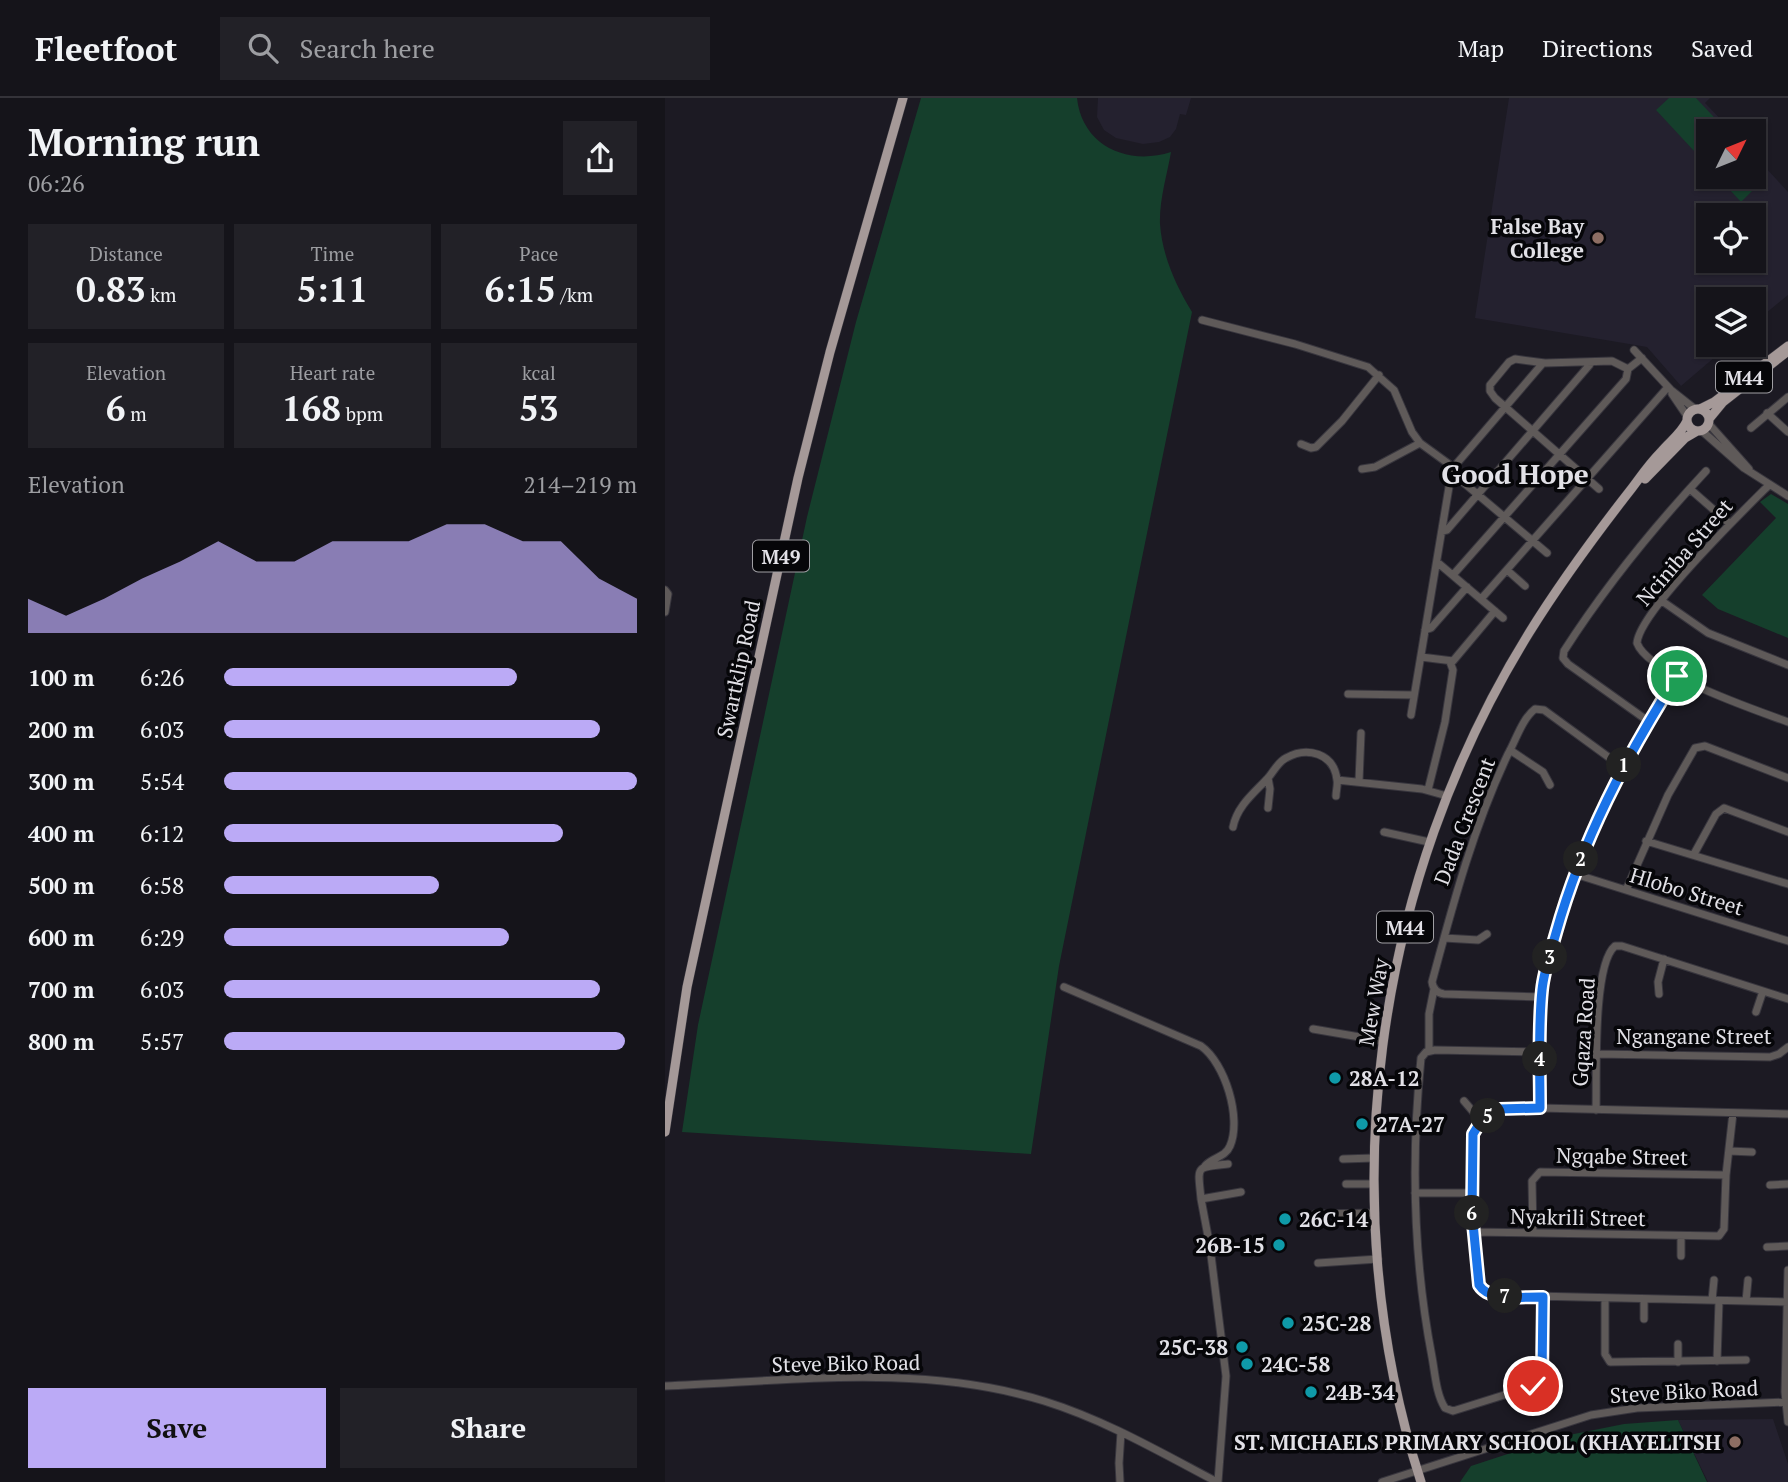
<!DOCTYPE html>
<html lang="en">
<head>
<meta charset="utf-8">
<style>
	body { margin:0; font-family:"PT Serif",serif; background:#222127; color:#f1f3f6; height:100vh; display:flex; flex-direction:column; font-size:26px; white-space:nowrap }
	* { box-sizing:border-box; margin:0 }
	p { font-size:23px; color:#9d9ea2 }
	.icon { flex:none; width:38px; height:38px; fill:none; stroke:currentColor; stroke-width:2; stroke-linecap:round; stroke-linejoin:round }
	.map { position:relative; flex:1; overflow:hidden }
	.drawer { display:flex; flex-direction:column; background:#15141a; width:665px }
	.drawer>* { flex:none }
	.needle { width:46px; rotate:47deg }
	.buttons { position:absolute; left:1031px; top:21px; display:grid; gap:14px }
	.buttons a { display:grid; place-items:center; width:70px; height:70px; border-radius:0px; background:#15141a; box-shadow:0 2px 5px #0004,0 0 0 2px #343339; font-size:35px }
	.pin { position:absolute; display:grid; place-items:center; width:60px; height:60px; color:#fff; margin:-30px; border:4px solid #fff; border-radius:50%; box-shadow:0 2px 7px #0007 }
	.km { position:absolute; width:35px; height:35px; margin:-18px; border-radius:50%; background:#222; color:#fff; font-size:19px; line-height:35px; text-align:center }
	.round { display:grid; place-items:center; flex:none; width:74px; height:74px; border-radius:0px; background:#222127 }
	.summary { display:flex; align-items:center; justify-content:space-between; height:119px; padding:0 28px }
	h1 { font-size:38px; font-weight:700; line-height:52px }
	.figures { display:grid; grid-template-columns:repeat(3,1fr); gap:10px; height:119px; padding:7px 28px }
	.figures div { display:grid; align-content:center; border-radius:0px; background:#222127; text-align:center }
	.figures b { font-size:35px; font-weight:700 }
	.figures small { font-size:19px; font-weight:400 }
	.figures p { font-size:19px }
	.chart { height:196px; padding:14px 28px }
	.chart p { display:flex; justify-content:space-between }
	.chart svg { width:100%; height:126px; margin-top:7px; fill:#bbaaf6; opacity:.7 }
	.button { display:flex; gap:14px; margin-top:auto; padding:14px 28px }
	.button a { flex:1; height:80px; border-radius:0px; background:#bbaaf6; color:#111; font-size:28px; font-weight:700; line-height:80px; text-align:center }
	.button a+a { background:#222127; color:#f1f3f6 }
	ul { padding:0 28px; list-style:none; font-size:23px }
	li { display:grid; grid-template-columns:112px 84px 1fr; align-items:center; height:52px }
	li i { height:18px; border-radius:9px; background:#bbaaf6 }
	header { display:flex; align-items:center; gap:42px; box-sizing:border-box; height:98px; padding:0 35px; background:#15141a; border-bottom:2px solid #343339 }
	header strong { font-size:33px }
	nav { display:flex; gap:38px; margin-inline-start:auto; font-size:24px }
	.search { width:490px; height:63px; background:#222127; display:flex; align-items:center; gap:18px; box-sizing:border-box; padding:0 24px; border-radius:0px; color:#9d9ea2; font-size:26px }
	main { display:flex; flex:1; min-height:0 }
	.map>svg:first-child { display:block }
	.built { fill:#24212f; fill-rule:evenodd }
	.green { fill:#153f2c }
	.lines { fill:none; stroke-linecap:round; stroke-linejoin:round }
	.minor-casing { stroke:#38363e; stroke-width:9 }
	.major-casing { stroke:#38363e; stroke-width:10 }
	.minor { stroke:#5f5a59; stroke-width:7 }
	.major { stroke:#a59998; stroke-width:9 }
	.route-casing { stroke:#fff; stroke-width:14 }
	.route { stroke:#1a73e8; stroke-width:9 }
	.education-dot { fill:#8d6e63; stroke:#060609; stroke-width:2.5 }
	.culture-dot { fill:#0f9aa8; stroke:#060609; stroke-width:2.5 }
	.labels { text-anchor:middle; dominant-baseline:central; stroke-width:7; stroke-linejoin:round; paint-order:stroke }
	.shield { fill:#060609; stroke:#a09fa4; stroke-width:2 }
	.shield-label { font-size:19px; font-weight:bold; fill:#e2e1e7 }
	.poi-label { font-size:21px; font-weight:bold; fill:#e2e1e7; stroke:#060609; text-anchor:start }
	.street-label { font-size:21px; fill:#e2e1e7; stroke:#060609 }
	.district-label { font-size:28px; font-weight:bold; fill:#e2e1e7; stroke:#060609 }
</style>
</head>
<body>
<header>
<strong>Fleetfoot</strong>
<div class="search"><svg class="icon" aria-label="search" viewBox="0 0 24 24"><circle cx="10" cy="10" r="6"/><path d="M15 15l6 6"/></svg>Search here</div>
<nav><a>Map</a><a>Directions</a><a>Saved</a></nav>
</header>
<main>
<section class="drawer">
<div class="summary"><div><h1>Morning run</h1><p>06:26</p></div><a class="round"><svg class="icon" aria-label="share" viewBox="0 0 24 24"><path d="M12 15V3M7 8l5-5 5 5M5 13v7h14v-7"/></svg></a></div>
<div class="figures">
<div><p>Distance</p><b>0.83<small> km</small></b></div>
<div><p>Time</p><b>5:11</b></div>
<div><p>Pace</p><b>6:15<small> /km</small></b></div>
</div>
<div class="figures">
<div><p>Elevation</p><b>6<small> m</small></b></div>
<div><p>Heart rate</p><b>168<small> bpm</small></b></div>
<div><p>kcal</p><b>53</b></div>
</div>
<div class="chart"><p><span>Elevation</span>214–219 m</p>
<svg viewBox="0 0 160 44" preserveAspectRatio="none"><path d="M0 44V32L10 38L20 32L30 25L40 19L50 12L60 19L70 19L80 12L90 12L100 12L110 6L120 6L130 12L140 12L150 25L160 32V44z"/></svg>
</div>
<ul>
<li><b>100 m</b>6:26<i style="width:71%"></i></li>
<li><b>200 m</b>6:03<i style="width:91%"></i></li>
<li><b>300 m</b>5:54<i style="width:100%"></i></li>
<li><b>400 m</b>6:12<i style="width:82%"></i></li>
<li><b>500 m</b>6:58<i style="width:52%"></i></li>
<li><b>600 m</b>6:29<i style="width:69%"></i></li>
<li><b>700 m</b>6:03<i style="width:91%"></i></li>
<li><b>800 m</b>5:57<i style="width:97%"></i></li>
</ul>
<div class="button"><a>Save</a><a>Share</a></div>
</section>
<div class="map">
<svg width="1123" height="1384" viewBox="0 0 1123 1384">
	<rect width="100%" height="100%" fill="#1c1a23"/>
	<path class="built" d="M433 0H526L521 17 515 16 511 31 505 39 494 44 478 46 451 40 439 32 432 19Z
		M844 0H1045L1040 5 1067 33H1043V79H1088L1089 57 1123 94V197L1089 225 1088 201H1043V247H1064L1016 288 982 249 810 220ZM1043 117H1088V163H1043Z
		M1108 1321 1123 1366V1384H1043L1013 1322Z"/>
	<path class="green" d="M256 0H412C417 48 463 68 506 54 502 77 494 103 495 126 497 157 511 188 527 214L394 868 366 1056 17 1034 33 927 142 419 191 224Z
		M1004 0H1031L1062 33H1043V68L991 12Z
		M1089 61 1103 77 1076 104 1053 79H1088Z
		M1106 396 1123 406V540L1053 511 1037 497 1111 420 1095 404Z
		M1013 1322 1042 1384H795L806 1368 894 1339 959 1326Z"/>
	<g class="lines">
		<defs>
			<path id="minor" d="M537 222 630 246 703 269 729 292 747 334 755 345 788 369
				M969 252 1006 292 1030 311
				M1007 296 1022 318
				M1102 315 1123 334
				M1044 326 1084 371
				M1086 330 1123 299
				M1037 333 1079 370 1123 398
				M636 346 646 350 651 349 677 323 714 277
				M697 371 710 369 755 345
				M786 374 882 455
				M1104 387C1078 413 974 514 972 545 983 576 1091 612 1123 624
				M934 391 830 300 825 293V287L844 264 850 261 880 265 947 263 963 271 977 260
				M1025 391 1065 426
				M777 433 782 432 927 264
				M772 464 838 520
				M842 472 860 488
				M788 477 961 281 963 271
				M0 492 3 496 0 514
				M816 501 1003 289
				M997 503 1043 535 1123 567
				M760 532 766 530 802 489
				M756 559 788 563 830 513
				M683 596 749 597
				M746 617 787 371 878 265
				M983 623 903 566 898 560 899 553C942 486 987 431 1041 373
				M845 652 878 674 885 687
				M603 680 605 691 603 710
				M672 682 757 691 782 698
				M694 683 696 635
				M763 692 780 624 788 572 785 564
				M568 729C572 708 589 695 603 680 609 673 613 664 621 660 642 648 669 655 672 682 673 687 671 693 671 698
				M719 734 764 744
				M981 743 1123 786
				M1029 756 1051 716 1059 710 1123 734
				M910 776 1123 843
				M961 792 1003 697 1030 650 1040 648 1123 680
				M779 840 813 842 822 836
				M399 889 536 948C560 965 577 1020 565 1048 560 1060 547 1059 540 1068
				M994 896 993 884 999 861
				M877 899 779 896C772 895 768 891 767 884 788 806 808 730 843 656 851 642 857 621 870 611L879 612 957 669
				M1091 914 1098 893
				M648 931 718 943
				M764 953V916L769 891
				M875 954 770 952 761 954 756 960C746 1060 748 1160 767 1259 770 1275 771 1296 780 1310L788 1313 868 1288 876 1281 877 1274 878 1199
				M932 956 1105 959 1114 956 1123 949
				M799 1003 816 1023
				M875 1010C875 971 873 931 877 892 879 873 886 853 891 835 917 743 960 658 1011 578
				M931 1012C932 981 927 867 950 848H957L1123 901
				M1064 1053 1087 1054
				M678 1061 709 1060
				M681 1086H709
				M1105 1087 1123 1086
				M750 1095H806
				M536 1101C533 1068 529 1069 563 1066
				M650 1116 710 1115
				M808 1134 1054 1138 1059 1131 1061 1077 1068 1015
				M868 1135 867 1083 875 1074 1061 1077
				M1102 1149 1123 1148
				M1016 1158V1138
				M653 1165 713 1161
				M1123 1172 1120 1294 1123 1324
				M940 1200V1256L945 1264 1081 1262
				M979 1201V1221
				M1047 1202 1049 1182
				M1081 1203 1083 1182
				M1123 1204 824 1197 816 1192 813 1183 807 1115 808 1036 816 1023 834 1011 875 1010 1123 1016
				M1013 1246V1264
				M1052 1263 1054 1203
				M0 1288C126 1283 257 1265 379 1303 440 1322 495 1354 552 1384
				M455 1384 454 1365 456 1334
				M553 1384 561 1278 545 1149 536 1101 576 1094
				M717 1384 926 1317 972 1310 1123 1304"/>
			<path id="major" d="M1022 322a11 11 0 1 1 22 0a11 11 0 1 1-22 0Z
				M1035 311 1049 304 1123 248
				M1044 321 1058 304 1123 253
				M980 381 1020 340 1032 333
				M0 1034 22 889 133 380 165 254 238 0
				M756 1384C665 1103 709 785 864 535 895 485 931 436 967 390 976 378 985 365 996 354 1005 343 1016 336 1022 323"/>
		</defs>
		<use href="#minor" class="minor-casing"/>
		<use href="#major" class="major-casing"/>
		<use href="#minor" class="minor"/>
		<use href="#major" class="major"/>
	</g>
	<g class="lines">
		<defs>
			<path id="route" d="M868 1288 877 1278 878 1199C860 1198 825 1205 814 1187L807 1115 808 1036 816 1023 834 1011 875 1010C875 971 873 931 877 892 879 872 886 853 891 835 917 742 961 659 1012 578"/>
		</defs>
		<use href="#route" class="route-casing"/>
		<use href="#route" class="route"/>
	</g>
	<g class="education-dot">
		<circle cx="933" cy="140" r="7"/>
		<circle cx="1070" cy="1344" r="7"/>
	</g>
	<g class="culture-dot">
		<circle cx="670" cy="980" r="7"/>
		<circle cx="697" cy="1026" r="7"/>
		<circle cx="620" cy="1121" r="7"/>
		<circle cx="614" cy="1147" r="7"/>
		<circle cx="623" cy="1225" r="7"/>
		<circle cx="577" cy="1249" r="7"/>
		<circle cx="582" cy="1266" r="7"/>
		<circle cx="646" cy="1294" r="7"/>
	</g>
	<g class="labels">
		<g class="shield">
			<rect x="1051" y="263.5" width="56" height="31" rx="5"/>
			<rect x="88" y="442.5" width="56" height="31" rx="5"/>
			<rect x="712" y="813.5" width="56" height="31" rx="5"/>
		</g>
		<g class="shield-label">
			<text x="1079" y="279">M44</text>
			<text x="116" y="458">M49</text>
			<text x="740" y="829">M44</text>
		</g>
		<g class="poi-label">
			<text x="919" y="128" text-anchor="end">False Bay<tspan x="919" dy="24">College</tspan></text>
			<text x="684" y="980">28A-12</text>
			<text x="711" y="1026">27A-27</text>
			<text x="634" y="1121">26C-14</text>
			<text x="600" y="1147" text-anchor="end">26B-15</text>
			<text x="637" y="1225">25C-28</text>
			<text x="563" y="1249" text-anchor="end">25C-38</text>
			<text x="596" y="1266">24C-58</text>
			<text x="660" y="1294">24B-34</text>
			<text x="1056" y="1344" text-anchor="end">ST. MICHAELS PRIMARY SCHOOL (KHAYELITSH</text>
		</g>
		<g class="street-label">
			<text transform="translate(1019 454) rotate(-49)">Nciniba Street</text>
			<text transform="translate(73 571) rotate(-78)">Swartklip Road</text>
			<text transform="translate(799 723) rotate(-69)">Dada Crescent</text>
			<text transform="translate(1022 793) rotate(17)">Hlobo Street</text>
			<text transform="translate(708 904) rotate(-80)">Mew Way</text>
			<text transform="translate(918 934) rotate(-86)">Gqaza Road</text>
			<text x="1029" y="938">Ngangane Street</text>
			<text transform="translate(957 1058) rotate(1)">Ngqabe Street</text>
			<text transform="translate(913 1119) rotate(1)">Nyakrili Street</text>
			<text transform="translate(181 1265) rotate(-1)">Steve Biko Road</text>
			<text transform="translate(1019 1293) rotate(-3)">Steve Biko Road</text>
		</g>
		<g class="district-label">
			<text x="850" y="375">Good Hope</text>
		</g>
	</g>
</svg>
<div class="buttons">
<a><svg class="needle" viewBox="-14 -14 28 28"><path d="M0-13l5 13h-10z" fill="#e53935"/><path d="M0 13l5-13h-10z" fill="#9d9ea2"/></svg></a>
<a><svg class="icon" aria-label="locate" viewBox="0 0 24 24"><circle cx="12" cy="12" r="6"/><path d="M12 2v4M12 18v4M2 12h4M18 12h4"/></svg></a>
<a><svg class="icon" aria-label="layers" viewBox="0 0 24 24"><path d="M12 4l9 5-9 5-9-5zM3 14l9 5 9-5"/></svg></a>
</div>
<div class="pin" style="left:1012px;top:578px;background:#1e9e55"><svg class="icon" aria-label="arrive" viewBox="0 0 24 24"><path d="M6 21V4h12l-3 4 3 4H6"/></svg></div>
<div class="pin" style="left:868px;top:1288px;background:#d93025"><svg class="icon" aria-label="check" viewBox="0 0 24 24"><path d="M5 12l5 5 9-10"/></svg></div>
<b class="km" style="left:959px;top:667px">1</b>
<b class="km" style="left:916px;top:761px">2</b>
<b class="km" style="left:885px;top:859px">3</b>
<b class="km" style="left:875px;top:961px">4</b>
<b class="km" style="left:823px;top:1018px">5</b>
<b class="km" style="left:807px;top:1115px">6</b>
<b class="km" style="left:840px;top:1198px">7</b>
</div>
</main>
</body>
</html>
